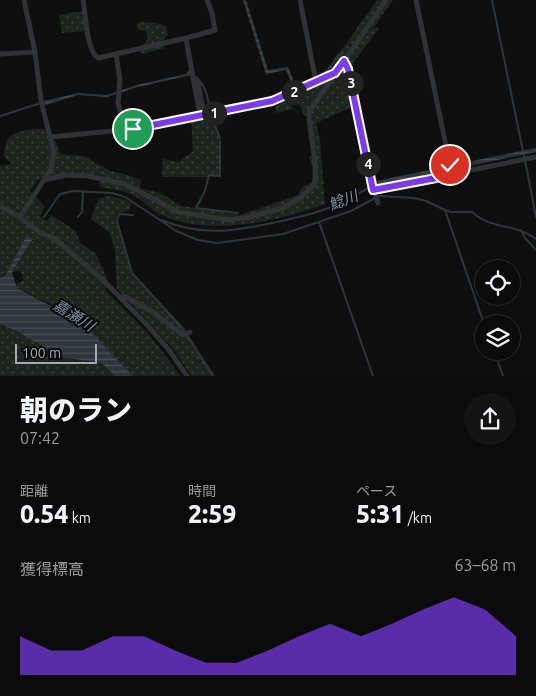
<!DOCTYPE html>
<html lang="ja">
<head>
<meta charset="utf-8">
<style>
	body { margin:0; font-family:Ubuntu,"Noto Sans JP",sans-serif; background:#141415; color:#f1f3f6; height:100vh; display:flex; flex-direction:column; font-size:19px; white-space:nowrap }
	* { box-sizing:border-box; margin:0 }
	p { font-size:16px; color:#9a9b9d }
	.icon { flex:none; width:28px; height:28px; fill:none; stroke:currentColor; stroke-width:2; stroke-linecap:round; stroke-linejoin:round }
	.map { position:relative; height:376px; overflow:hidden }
	.sheet { display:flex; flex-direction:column; background:#0b0b0c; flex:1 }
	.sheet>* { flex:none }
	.tools { position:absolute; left:475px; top:260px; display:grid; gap:10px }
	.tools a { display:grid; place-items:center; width:45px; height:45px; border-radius:50%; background:#0b0b0c; box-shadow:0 2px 8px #0003,0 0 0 1px #2b2b2d; font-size:25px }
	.scale { position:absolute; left:15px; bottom:12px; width:82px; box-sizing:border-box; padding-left:5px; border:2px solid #a2a7b0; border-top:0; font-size:14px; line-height:18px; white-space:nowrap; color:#a2a7b0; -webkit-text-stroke:4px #0a0a0b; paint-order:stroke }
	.pin { position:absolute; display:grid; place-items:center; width:42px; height:42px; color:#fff; margin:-21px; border:2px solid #fff; border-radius:50%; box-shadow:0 1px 5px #0007 }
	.km { position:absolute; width:25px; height:25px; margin:-12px; border-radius:50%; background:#222; color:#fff; font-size:14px; line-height:25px; text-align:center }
	.round { display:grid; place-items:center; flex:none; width:52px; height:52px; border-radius:26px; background:#141415 }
	.overview { display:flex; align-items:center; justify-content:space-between; height:85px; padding:0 20px }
	h1 { font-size:28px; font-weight:800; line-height:38px }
	.stats { display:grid; grid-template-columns:repeat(3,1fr); gap:8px; height:85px; padding:5px 20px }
	.stats div { display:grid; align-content:center }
	.stats b { font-size:25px; font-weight:800 }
	.stats small { font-size:14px; font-weight:400 }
	.stats p { font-size:14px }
	.chart { height:140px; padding:10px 20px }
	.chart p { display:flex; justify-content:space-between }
	.chart svg { width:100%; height:90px; margin-top:5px; fill:#7c3aed; opacity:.7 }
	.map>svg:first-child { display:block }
	.grass { fill:url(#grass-dots) }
	.water { fill:url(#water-rules) }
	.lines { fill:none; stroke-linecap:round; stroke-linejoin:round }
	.stream { stroke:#2e363b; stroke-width:2 }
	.minor { stroke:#313235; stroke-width:5 }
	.route-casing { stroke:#fff; stroke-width:10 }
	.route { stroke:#7c3aed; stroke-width:6 }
	.labels { text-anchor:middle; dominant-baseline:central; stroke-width:4; stroke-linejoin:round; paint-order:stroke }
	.water-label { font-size:15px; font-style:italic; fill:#7c96a7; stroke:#0a0a0b }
</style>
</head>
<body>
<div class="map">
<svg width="536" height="376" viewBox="0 0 536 376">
	<defs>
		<pattern id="grass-dots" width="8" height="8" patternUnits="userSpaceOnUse" patternTransform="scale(1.25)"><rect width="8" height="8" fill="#1e241e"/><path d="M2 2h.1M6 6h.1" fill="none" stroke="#3c413c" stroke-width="1.8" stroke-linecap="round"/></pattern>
		<pattern id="water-rules" width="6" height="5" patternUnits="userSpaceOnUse" patternTransform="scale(1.25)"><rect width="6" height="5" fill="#2e363b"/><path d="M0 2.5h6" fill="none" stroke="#495055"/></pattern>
	</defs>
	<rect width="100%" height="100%" fill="#0f0f10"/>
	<path class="grass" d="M377 0H393L374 27 379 28 353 63 345 56 331 74 320 79 318 74 327 70Z
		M83 11 86 31 62 33 59 15Z
		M142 22 157 23 166 26 168 34 163 41 164 48 143 54 139 50 148 38 146 31 139 30 136 23Z
		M342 71 346 73 354 106 316 123 320 140 325 204C277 222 210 237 161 215 152 211 145 202 136 197 126 190 112 189 100 187L97 175 65 173 39 179 30 191 45 207 40 216 47 221 51 215 76 231 80 243 96 254 109 283 105 290 148 333 181 376H0V324L17 331 76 320 48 303 17 288 16 284 23 281 21 271 12 272 33 240 28 235 5 276 0 278V166L11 164 4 156C5 152 5 147 6 143 11 129 34 129 47 129L49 139 55 140 60 154 84 156 110 171 125 174 141 180 140 188 160 193 182 206 240 215 298 195 302 187 312 182 313 169 309 157 316 154 312 128V117L304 116 296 95Z
		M291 96 292 109 276 113 275 102Z
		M211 116 221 140V177H162L163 159 179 162 193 151 191 120Z
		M110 196 126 200 131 204 129 211 117 213 116 222 133 273 185 329 215 376H191L174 350 117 289 115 249 109 232 91 219 98 199Z"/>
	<path class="water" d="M243 0H246L268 70 288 67 295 84 311 78 312 81 294 89 286 70 266 74Z
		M191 68V75L138 87 107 97 78 95 45 105 44 101 78 93 107 95 137 85 186 74Z
		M536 148V152L377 185 376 181Z
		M27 235 33 239 12 272 17 288 72 317 86 327 133 376H115L102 363 61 357 17 331 0 324V278L5 276Z"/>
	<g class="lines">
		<path class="stream" d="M492 0 523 151
			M350 62 351 63 376 181
			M319 76 328 70 339 54 341 55
			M196 77C206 86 208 98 210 111
			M0 116 38 104
			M211 116 220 138
			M220 142V176L209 175 205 191 196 208 238 213
			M524 155 536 217
			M445 210 484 324
			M133 215 119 214 117 221 132 273 182 328 213 376
			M44 217 60 194 73 191 112 193 125 197 157 218
			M78 217 82 212 83 191
			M157 218 176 231 198 240 217 243 283 234 351 211 379 196 414 198 426 201 445 210 451 212H472C490 229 517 224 536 239
			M161 220C203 237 235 231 277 222 299 217 322 212 343 202 354 196 365 190 376 184
			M319 222 373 376
			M521 230 525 238 536 250
			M494 351 503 376"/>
		<path class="minor" d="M83 0C86 14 86 50 98 58L116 54 120 80 118 103 125 130
			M300 0 316 82
			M416 0 452 175
			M186 39 200 115
			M0 54 35 52
			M116 54C149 46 183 40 215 30L212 13 207 0
			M344 61 348 69 373 188 378 203
			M198 82 204 115
			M51 137 133 129 272 101 335 74
			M44 180 66 175 88 176 125 184 178 212 229 220 250 217 283 208 302 197 315 184C318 160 309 136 309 112L386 0
			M373 190 536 157
			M0 206 20 217 39 232 55 239 102 279 147 325 169 350 187 376
			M20 217 51 169 54 152 41 101 35 52 24 0
			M121 297H126L153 312 183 335 190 332"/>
	</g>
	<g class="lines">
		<defs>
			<path id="route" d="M133 129 272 101 335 73 344 61 348 69 373 190 452 175 450 165"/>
		</defs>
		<use href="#route" class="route-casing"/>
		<use href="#route" class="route"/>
	</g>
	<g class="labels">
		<g class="water-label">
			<text transform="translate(343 200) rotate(-21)">鯰川</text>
			<text transform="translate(74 315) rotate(32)">嘉瀬川</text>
		</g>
	</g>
</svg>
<div class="tools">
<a><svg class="icon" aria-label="locate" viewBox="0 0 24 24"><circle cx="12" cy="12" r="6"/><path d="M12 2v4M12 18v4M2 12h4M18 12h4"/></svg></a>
<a><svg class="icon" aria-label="layers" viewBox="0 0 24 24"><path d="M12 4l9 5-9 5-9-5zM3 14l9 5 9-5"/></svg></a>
</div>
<div class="scale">100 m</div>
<div class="pin" style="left:133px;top:129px;background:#1e9e55"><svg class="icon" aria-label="arrive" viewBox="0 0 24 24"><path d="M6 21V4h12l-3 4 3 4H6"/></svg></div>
<div class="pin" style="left:450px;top:165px;background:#d93025"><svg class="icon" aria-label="check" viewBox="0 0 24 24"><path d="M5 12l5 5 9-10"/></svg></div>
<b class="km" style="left:214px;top:113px">1</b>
<b class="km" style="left:294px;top:92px">2</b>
<b class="km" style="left:351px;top:83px">3</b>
<b class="km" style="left:368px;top:164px">4</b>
</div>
<section class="sheet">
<div class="overview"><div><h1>朝のラン</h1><p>07:42</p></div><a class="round"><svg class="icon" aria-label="share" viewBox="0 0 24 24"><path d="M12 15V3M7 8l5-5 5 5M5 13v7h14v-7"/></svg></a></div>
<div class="stats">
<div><p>距離</p><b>0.54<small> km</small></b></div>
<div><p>時間</p><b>2:59</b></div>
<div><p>ペース</p><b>5:31<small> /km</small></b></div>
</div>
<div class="chart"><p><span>獲得標高</span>63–68 m</p>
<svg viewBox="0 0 160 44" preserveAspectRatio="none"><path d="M0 44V25L10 32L20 32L30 25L40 25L50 32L60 38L70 38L80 32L90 25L100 19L110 25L120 19L130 12L140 6L150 12L160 25V44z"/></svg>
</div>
</section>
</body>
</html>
